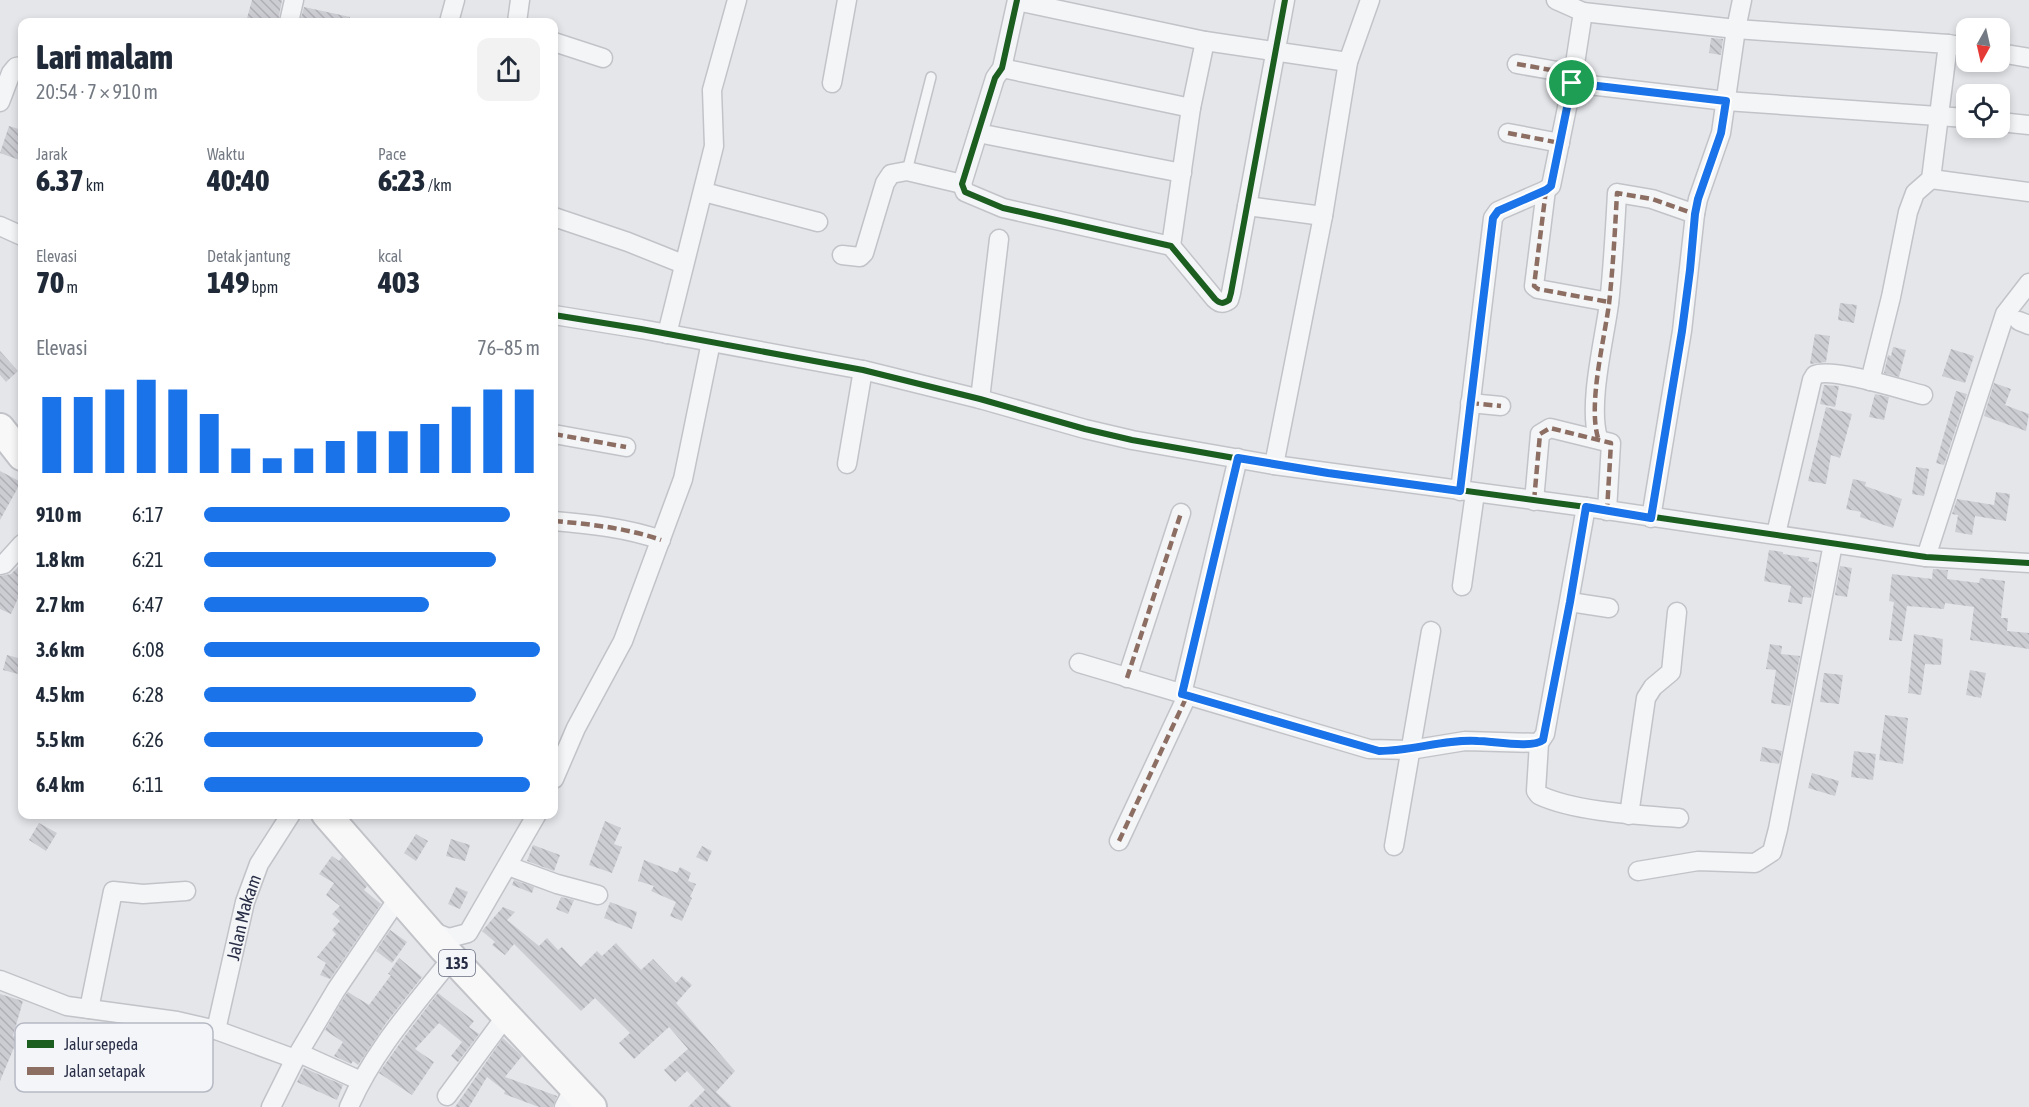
<!DOCTYPE html>
<html lang="id">
<head>
<meta charset="utf-8">
<style>
	body { margin:0; font-family:"Asap Condensed",sans-serif; background:#f2f2f3; color:#1f2937; height:100vh; display:flex; flex-direction:column; font-size:22px; white-space:nowrap }
	* { box-sizing:border-box; margin:0 }
	p { font-size:20px; color:#747a83 }
	.icon { flex:none; width:33px; height:33px; fill:none; stroke:currentColor; stroke-width:2; stroke-linecap:round; stroke-linejoin:round }
	.map { position:relative; flex:1; overflow:hidden }
	.side { position:absolute; left:18px; top:18px; width:540px; height:801px; display:flex; flex-direction:column; background:#fff; border-radius:12px; box-shadow:0 3px 9px #0003 }
	.side>* { flex:none }
	.needle { width:39px; rotate:188deg }
	.controls { position:absolute; left:1956px; top:18px; display:grid; gap:12px }
	.controls a { display:grid; place-items:center; width:54px; height:54px; border-radius:12px; background:#fff; box-shadow:0 3px 9px #0003; font-size:30px }
	.pin { position:absolute; display:grid; place-items:center; width:51px; height:51px; color:#fff; margin:-26px; border:3px solid #fff; border-radius:50%; box-shadow:0 2px 6px #0007 }
	.round { display:grid; place-items:center; flex:none; width:63px; height:63px; border-radius:12px; background:#f2f2f3 }
	.summary { display:flex; align-items:center; justify-content:space-between; height:102px; padding:0 18px }
	h1 { font-size:33px; font-weight:800; line-height:45px }
	.stats { display:grid; grid-template-columns:repeat(3,1fr); gap:9px; height:102px; padding:6px 18px }
	.stats div { display:grid; align-content:center }
	.stats b { font-size:30px; font-weight:800 }
	.stats small { font-size:16px; font-weight:400 }
	.stats p { font-size:16px }
	.chart { height:168px; padding:12px 18px }
	.chart p { display:flex; justify-content:space-between }
	.chart svg { width:100%; height:108px; margin-top:6px; stroke:#1a73e8; stroke-width:6 }
	ul { padding:0 18px; list-style:none; font-size:20px }
	li { display:grid; grid-template-columns:96px 72px 1fr; align-items:center; height:45px }
	li i { height:15px; border-radius:8px; background:#1a73e8 }
	.map>svg:first-child { display:block }
	.building { fill:url(#building-back-hatch) }
	.lines { fill:none; stroke-linecap:round; stroke-linejoin:round }
	.lane-casing { stroke:#c2c3c8; stroke-width:12 }
	.street-casing { stroke:#c2c3c8; stroke-width:21 }
	.primary-casing { stroke:#c1c3c8; stroke-width:32 }
	.lane { stroke:#f4f5f7; stroke-width:9 }
	.street { stroke:#f4f5f7; stroke-width:18 }
	.primary { stroke:#f8f8f8; stroke-width:28 }
	.quiet { stroke:#8d6e63; stroke-width:4.5; stroke-dasharray:9 4.5; stroke-linecap:butt }
	.cycleway-casing { stroke:#f3f5f9; stroke-width:10 }
	.cycleway { stroke:#1b5e20; stroke-width:6 }
	.route-casing { stroke:#fff; stroke-width:12 }
	.route { stroke:#1a73e8; stroke-width:8 }
	.labels { text-anchor:middle; dominant-baseline:central; stroke-width:5; stroke-linejoin:round; paint-order:stroke }
	.shield { fill:#f3f5f9; stroke:#666a7c; stroke-width:1.5 }
	.shield-label { font-size:16px; font-weight:bold; fill:#292e47 }
	.street-label { font-size:18px; fill:#292e47; stroke:#f3f5f9 }
	.key { fill:#f3f5f9; stroke:#b6b9c4; stroke-width:1.5 }
	.key-label { font-size:16px; fill:#292e47 }
</style>
</head>
<body>
<div class="map">
<svg width="2029" height="1107" viewBox="0 0 2029 1107">
	<defs>
		<pattern id="building-back-hatch" width="6" height="6" patternUnits="userSpaceOnUse" patternTransform="scale(1.5)"><rect width="6" height="6" fill="#cccdd3"/><path d="M-1 5l2 2M0 0l6 6M5-1l2 2" fill="none" stroke="#afb0b6"/></pattern>
	</defs>
	<rect width="100%" height="100%" fill="#e5e6ea"/>
	<path class="building" d="M252 0H282L278 22H246Z
		M304 7 350 17V22H300Z
		M1711 38 1723 39 1721 55 1709 53Z
		M9 126 22 130V161L0 153Z
		M1840 303 1857 305 1854 323 1838 320Z
		M1815 334 1830 336 1826 362 1810 364Z
		M1893 347 1906 350 1899 377 1884 373 1888 355 1891 356Z
		M1951 349 1974 356 1965 383 1942 376Z
		M0 351 18 371 6 382 0 375Z
		M1994 383 2011 389 2005 405 2029 414 2026 431 1984 416Z
		M1824 385 1839 386 1835 407 1820 404Z
		M1956 391 1967 394 1944 465 1936 463Z
		M1875 394 1889 397 1884 420 1869 417Z
		M1826 407 1852 414 1840 458 1831 455 1826 484 1808 481Z
		M1916 467 1929 469 1924 496 1912 494Z
		M0 471 21 482 0 520Z
		M1853 479 1866 482 1865 486 1902 499 1893 528 1860 517 1861 512 1846 509Z
		M1996 492 2010 494 2006 521 1975 516 1972 535 1955 532 1958 515 1952 514 1957 499 1994 505Z
		M1769 550 1783 552V554L1809 558 1808 561 1818 563 1811 598 1803 597 1802 604 1788 602 1791 586 1764 581Z
		M22 563V589L11 614 0 609V576L11 574Z
		M1840 566 1852 568 1847 597 1835 595Z
		M1933 569 1948 570 1947 579 1979 583 1980 578 2005 581 2001 618H2008L2007 631 2029 633V649L1970 640 1974 607 1945 603 1944 609 1907 606 1902 641 1889 640 1894 602 1889 601 1892 574 1932 579Z
		M1914 634 1943 639 1941 665 1925 664 1921 695 1908 693Z
		M1770 644 1782 646 1781 654 1800 656 1790 706 1771 703 1776 670 1766 669Z
		M7 655 22 659V675L3 670Z
		M1970 670 1986 673 1981 698 1966 695Z
		M1824 673 1843 675 1839 704 1820 702Z
		M1885 715 1908 718 1903 764 1879 760Z
		M1762 747 1782 751 1779 764 1760 761Z
		M1854 751 1876 754 1873 780 1851 777Z
		M1812 773 1839 781 1835 796 1808 788Z
		M605 821 621 828 614 844 622 847 612 873 589 865Z
		M39 823 57 833 46 851 29 840Z
		M416 834 428 841 416 861 404 853Z
		M451 839 470 845 465 861 446 856Z
		M533 845 560 855 554 871 527 861Z
		M702 846 712 851 707 862 696 857Z
		M332 856 339 861 342 857 367 886 364 890 381 904 330 979 320 975 326 963 317 957 336 934 332 930 340 921 332 914 340 906 326 895 334 883 319 874Z
		M644 860 677 873 680 867 691 873 688 881 696 884 690 897 692 898 682 921 670 916 676 902 651 891 654 886 638 881Z
		M514 880 534 887 532 893 512 885Z
		M456 887 468 892 460 909 448 904Z
		M561 897 574 900 568 914 556 909Z
		M610 902 637 912 632 929 604 918Z
		M503 907 515 912 507 920 539 946 547 938 558 950 562 947 581 967 597 951 602 956 616 943 641 970 653 959 676 983 682 976 692 985 676 1003 735 1071 716 1092 732 1107H688L705 1090 687 1071 675 1082 664 1070 688 1049 669 1027 634 1059 619 1043 630 1033 595 998 581 1011 514 944 505 955 492 945 495 942 482 931Z
		M390 930 407 942 392 963 376 951Z
		M399 958 422 977 386 1023 358 1065 353 1061 351 1064 334 1056 343 1042 325 1030 345 996 348 992 369 1005 391 975 388 974Z
		M438 993 474 1021 469 1027 479 1034 458 1062 451 1056 462 1042 439 1023 415 1049 434 1062 412 1095 379 1073 405 1036Z
		M0 994 23 1001 13 1036 18 1038 0 1081Z
		M503 1038 522 1056 505 1077 557 1096 553 1107H539L504 1094 505 1091 487 1077 469 1107H455Z
		M304 1068 343 1085 337 1100 297 1082Z"/>
	<g class="lines">
		<defs>
			<path id="lane" d="M907 171 931 77"/>
			<g id="street">
				<path d="M1017 0 1002 68 995 78 962 184 965 192 1003 208 1171 246 1215 299C1220 304 1223 304 1229 300L1231 293 1285 0"/>
				<path d="M1556 0 1583 12 1736 29 1948 44 1966 47"/>
				<path d="M1017 1 1205 41 1348 62"/>
				<path d="M289 22 294 0"/>
				<path d="M449 22 455 0"/>
				<path d="M517 22 520 0"/>
				<path d="M554 42 603 58"/>
				<path d="M2000 53 2029 58"/>
				<path d="M1517 64 1574 74"/>
				<path d="M1002 68 1191 108"/>
				<path d="M832 83 847 0"/>
				<path d="M1572 83 1726 101 1966 118"/>
				<path d="M0 102 11 73 16 67 22 66"/>
				<path d="M2000 122 2029 125"/>
				<path d="M978 133 1182 173"/>
				<path d="M1508 133 1560 143"/>
				<path d="M1931 179 2029 192"/>
				<path d="M1546 190 1534 286 1538 289 1609 302"/>
				<path d="M704 192 818 222"/>
				<path d="M1247 206 1323 216"/>
				<path d="M554 217 628 242 683 264"/>
				<path d="M0 226 22 236"/>
				<path d="M1171 246 1191 108 1205 41"/>
				<path d="M842 255 860 257 864 253 885 183 891 174 907 171 962 184"/>
				<path d="M554 315 641 329 863 370 980 399 1085 429 1132 440 1274 465 1586 507 1926 557 2029 563"/>
				<path d="M2019 321 2029 325"/>
				<path d="M667 334 714 146 712 90 737 0"/>
				<path d="M1870 381 1891 297 1908 212 1915 193 1931 179 1948 44"/>
				<path d="M980 399 999 239"/>
				<path d="M1470 403 1501 406"/>
				<path d="M554 434 626 447"/>
				<path d="M1598 438C1588 404 1604 341 1609 304 1613 268 1615 230 1617 193L1652 199 1695 214"/>
				<path d="M847 464 863 370"/>
				<path d="M1274 465 1323 216 1348 62 1370 0"/>
				<path d="M1460 491 1493 218 1498 211 1546 190 1551 186 1572 83 1583 12"/>
				<path d="M1534 501 1540 434 1550 428 1611 443 1607 511"/>
				<path d="M1651 518 1682 331 1695 214 1698 199 1721 133 1736 29 1742 0"/>
				<path d="M554 521C589 524 627 528 661 540"/>
				<path d="M1776 534 1812 380 1815 375C1831 367 1903 390 1923 395"/>
				<path d="M1926 557 2005 314 2029 283"/>
				<path d="M0 565 4 564 22 544"/>
				<path d="M1462 586 1475 493"/>
				<path d="M1570 602 1609 608"/>
				<path d="M1079 663 1369 749 1410 750 1465 741 1539 743 1545 734 1586 507"/>
				<path d="M1127 678 1181 513"/>
				<path d="M1182 694 1238 458"/>
				<path d="M1539 743 1536 791 1539 795C1575 812 1639 815 1679 818"/>
				<path d="M554 779 576 728 623 641 683 479 711 342"/>
				<path d="M1629 815 1646 698 1653 687 1671 672 1677 612"/>
				<path d="M1119 841 1187 696"/>
				<path d="M1394 846 1431 631"/>
				<path d="M508 866 557 884 598 895"/>
				<path d="M1638 871 1698 861 1755 863 1772 852 1778 829 1833 544"/>
				<path d="M429 930 449 938 468 933 537 814"/>
				<path d="M0 980 67 1006 177 1021 216 1030 295 1059"/>
				<path d="M89 1009 113 891 143 894 186 891"/>
				<path id="s1" d="M216 1030 245 902 259 864 291 814"/>
				<path d="M299 1053 361 1081"/>
				<path d="M447 1096 506 1016"/>
				<path d="M271 1107 295 1059 336 990 399 897"/>
				<path d="M349 1107C373 1051 415 1005 452 958"/>
				<path d="M564 1107 574 1088"/>
			</g>
			<path id="primary" d="M0 428 22 456
				M326 814 443 948 592 1107"/>
		</defs>
		<use href="#lane" class="lane-casing"/>
		<use href="#street" class="street-casing"/>
		<use href="#primary" class="primary-casing"/>
		<use href="#lane" class="lane"/>
		<use href="#street" class="street"/>
		<use href="#primary" class="primary"/>
		<path class="quiet" d="M1517 64 1574 74
			M1508 133 1560 143
			M1546 190 1534 286 1538 289 1609 302
			M1470 403 1501 406
			M554 434 626 447
			M1598 438C1588 404 1604 341 1609 304 1613 268 1615 230 1617 193L1652 199 1695 214
			M1460 491 1493 218 1498 211 1546 190 1551 186 1572 83
			M1534 501 1540 434 1550 428 1611 443 1607 511
			M554 521C589 524 627 528 661 540
			M1127 678 1181 513
			M1119 841 1187 696"/>
		<defs>
			<path id="cycleway" d="M1017 0 1002 68 995 78 962 184 965 192 1003 208 1171 246 1215 299C1220 304 1223 304 1229 300L1231 293 1285 0
				M554 315 641 329 863 370 980 399 1085 429 1132 440 1274 465 1586 507 1926 557 2029 563"/>
		</defs>
		<use href="#cycleway" class="cycleway-casing"/>
		<use href="#cycleway" class="cycleway"/>
	</g>
	<g class="lines">
		<defs>
			<path id="route" d="M1572 83 1726 101 1721 133 1698 199 1695 214 1690 270 1682 331 1651 518 1586 507 1570 602 1543 740C1532 749 1492 741 1478 741 1444 739 1413 751 1379 751L1182 694 1238 458 1328 473 1460 491 1493 218 1498 211 1546 190 1551 186Z"/>
		</defs>
		<use href="#route" class="route-casing"/>
		<use href="#route" class="route"/>
	</g>
	<g class="labels">
		<rect class="shield" x="439" y="950" width="36" height="26" rx="4.5"/>
		<g class="shield-label">
			<text x="457" y="963">135</text>
		</g>
		<g class="street-label">
			<text stroke="none"><textPath href="#s1" startOffset="116">Jalan Makam</textPath></text>
		</g>
	</g>
	<rect x="15" y="1023" width="198" height="69" rx="9" class="key"/>
	<rect x="27" y="1040" width="27" height="8" fill="#1b5e20"/>
	<rect x="27" y="1067" width="27" height="8" fill="#8d6e63"/>
	<g class="key-label">
		<text x="64" y="1050">Jalur sepeda</text>
		<text x="64" y="1077">Jalan setapak</text>
	</g>
</svg>
<div class="controls">
<a><svg class="needle" viewBox="-14 -14 28 28"><path d="M0-13l5 13h-10z" fill="#e53935"/><path d="M0 13l5-13h-10z" fill="#747a83"/></svg></a>
<a><svg class="icon" aria-label="locate" viewBox="0 0 24 24"><circle cx="12" cy="12" r="6"/><path d="M12 2v4M12 18v4M2 12h4M18 12h4"/></svg></a>
</div>
<div class="pin" style="left:1572px;top:83px;background:#1e9e55"><svg class="icon" aria-label="arrive" viewBox="0 0 24 24"><path d="M6 21V4h12l-3 4 3 4H6"/></svg></div>
<section class="side">
<div class="summary"><div><h1>Lari malam</h1><p>20:54 · 7 × 910 m</p></div><a class="round"><svg class="icon" aria-label="share" viewBox="0 0 24 24"><path d="M12 15V3M7 8l5-5 5 5M5 13v7h14v-7"/></svg></a></div>
<div class="stats">
<div><p>Jarak</p><b>6.37<small> km</small></b></div>
<div><p>Waktu</p><b>40:40</b></div>
<div><p>Pace</p><b>6:23<small> /km</small></b></div>
</div>
<div class="stats">
<div><p>Elevasi</p><b>70<small> m</small></b></div>
<div><p>Detak jantung</p><b>149<small> bpm</small></b></div>
<div><p>kcal</p><b>403</b></div>
</div>
<div class="chart"><p><span>Elevasi</span>76–85 m</p>
<svg viewBox="0 0 160 44" preserveAspectRatio="none"><path d="M5 44V13M15 44V13M25 44V10M35 44V6M45 44V10M55 44V20M65 44V34M75 44V38M85 44V34M95 44V31M105 44V27M115 44V27M125 44V24M135 44V17M145 44V10M155 44V10"/></svg>
</div>
<ul>
<li><b>910 m</b>6:17<i style="width:91%"></i></li>
<li><b>1.8 km</b>6:21<i style="width:87%"></i></li>
<li><b>2.7 km</b>6:47<i style="width:67%"></i></li>
<li><b>3.6 km</b>6:08<i style="width:100%"></i></li>
<li><b>4.5 km</b>6:28<i style="width:81%"></i></li>
<li><b>5.5 km</b>6:26<i style="width:83%"></i></li>
<li><b>6.4 km</b>6:11<i style="width:97%"></i></li>
</ul>
</section>
</div>
</body>
</html>
